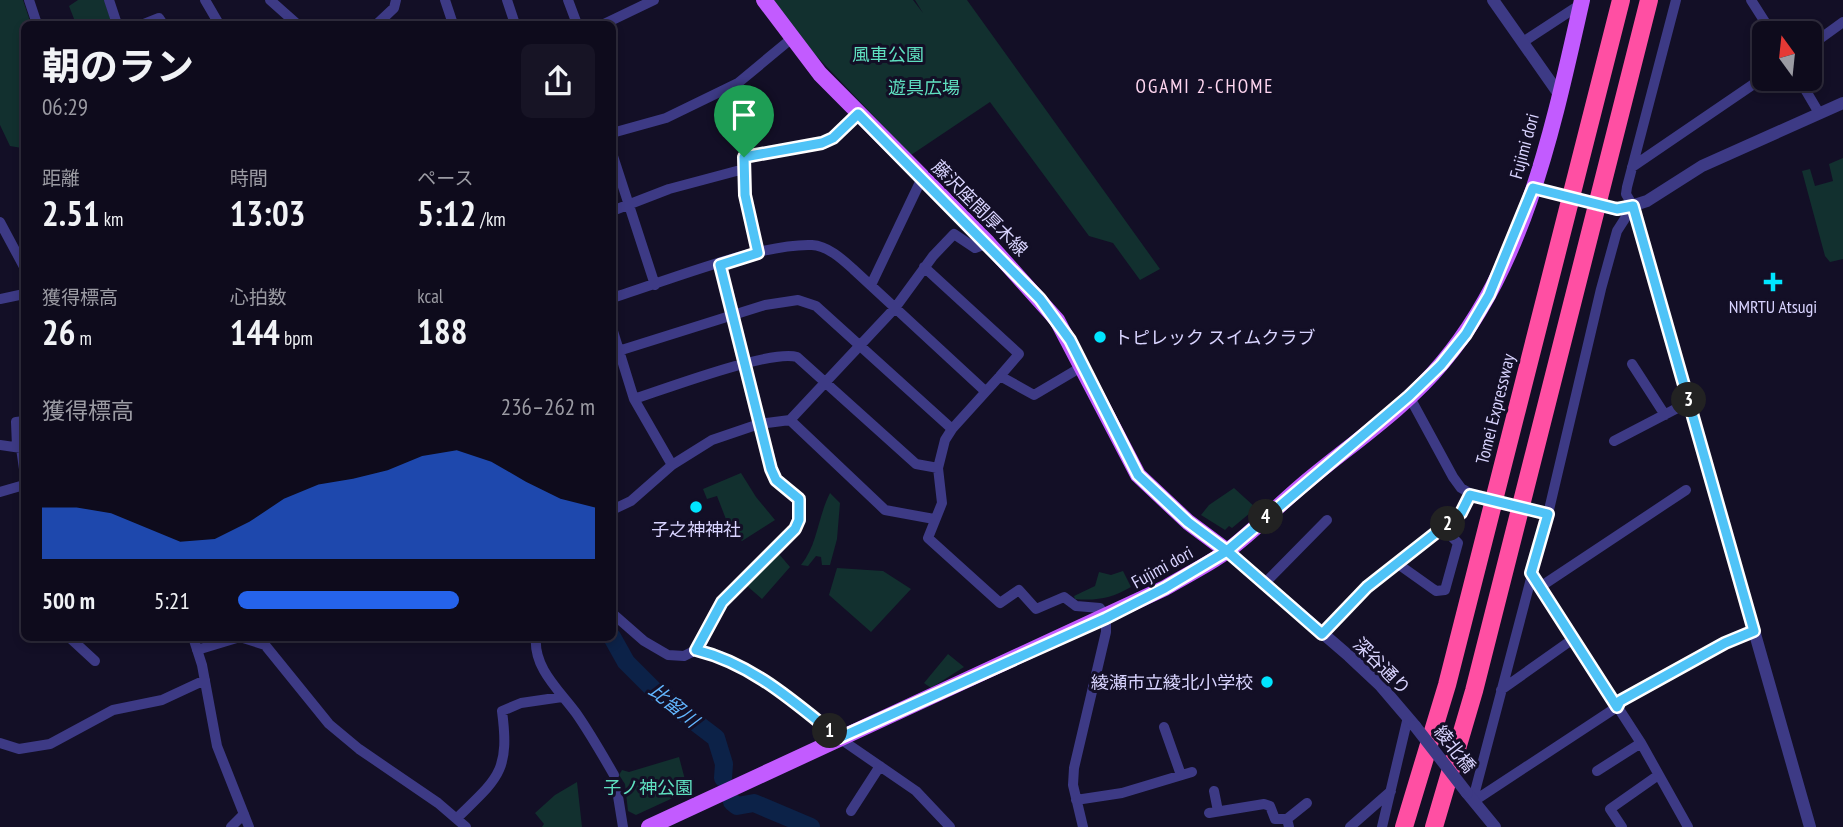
<!DOCTYPE html>
<html lang="ja">
<head>
<meta charset="utf-8">
<style>
	body { margin:0; font-family:"PT Sans Narrow","Noto Sans JP",sans-serif; background:#171425; color:#f1f3f6; height:100vh; display:flex; flex-direction:column; font-size:26px; white-space:nowrap }
	* { box-sizing:border-box; margin:0 }
	p { font-size:23px; color:#9b9ba3 }
	.icon { flex:none; width:38px; height:38px; fill:none; stroke:currentColor; stroke-width:2; stroke-linecap:round; stroke-linejoin:round }
	.map { position:relative; flex:1; overflow:hidden }
	.drawer { position:absolute; left:21px; top:21px; width:595px; height:620px; display:flex; flex-direction:column; background:#0e0b1c; border-radius:10px; box-shadow:0 4px 10px #0003,0 0 0 2px #2e2b3b }
	.drawer>* { flex:none }
	.needle { width:46px; rotate:345deg }
	.fabs { position:absolute; left:1752px; top:21px; display:grid; gap:14px }
	.fabs a { display:grid; place-items:center; width:70px; height:70px; border-radius:10px; background:#0e0b1c; box-shadow:0 4px 10px #0003,0 0 0 2px #2e2b3b; font-size:35px }
	.pin { position:absolute; display:grid; place-items:center; width:60px; height:60px; color:#fff; margin:-72px -30px; border-radius:50% 50% 50% 0; rotate:-45deg; box-shadow:0 0 7px #0007 }
	.pin .icon { rotate:45deg }
	.km { position:absolute; width:35px; height:35px; margin:-18px; border-radius:50%; background:#222; color:#fff; font-size:19px; line-height:35px; text-align:center }
	.round { display:grid; place-items:center; flex:none; width:74px; height:74px; border-radius:10px; background:#171425 }
	.headline { display:flex; align-items:center; justify-content:space-between; height:119px; padding:0 21px }
	h1 { font-size:38px; font-weight:700; line-height:52px }
	.metrics { display:grid; grid-template-columns:repeat(3,1fr); gap:10px; height:119px; padding:7px 21px }
	.metrics div { display:grid; align-content:center }
	.metrics b { font-size:35px; font-weight:700 }
	.metrics small { font-size:19px; font-weight:400 }
	.metrics p { font-size:19px }
	.chart { height:196px; padding:14px 21px }
	.chart p { display:flex; justify-content:space-between }
	.chart svg { width:100%; height:126px; margin-top:7px; fill:#2563eb; opacity:.7 }
	ul { padding:0 21px; list-style:none; font-size:23px }
	li { display:grid; grid-template-columns:112px 84px 1fr; align-items:center; height:52px }
	li i { height:18px; border-radius:9px; background:#2563eb }
	.map>svg:first-child { display:block }
	.green { fill:#12302f }
	.lines { fill:none; stroke-linecap:round; stroke-linejoin:round }
	.river { stroke:#0c2248; stroke-width:18 }
	.minor { stroke:#3d3a85; stroke-width:10 }
	.tertiary { stroke:#3d3a85; stroke-width:12 }
	.primary { stroke:#c25bff; stroke-width:16 }
	.motorway { stroke:#ff4fa3; stroke-width:18 }
	.minor-bridge { stroke:#3d3a85; stroke-width:10 }
	.tertiary-bridge { stroke:#3d3a85; stroke-width:12 }
	.route-casing { stroke:#fff; stroke-width:14 }
	.route { stroke:#4fc3f7; stroke-width:9 }
	.poi-dot { fill:#00e5ff; stroke:#130f26; stroke-width:2.5 }
	.labels { text-anchor:middle; dominant-baseline:central; stroke-width:6; stroke-linejoin:round; paint-order:stroke }
	.park-label { font-size:18px; fill:#5fe0c0; stroke:#130f26 }
	.street-label { font-size:18px; fill:#d9d4ff; stroke:#130f26 }
	.poi-label { font-size:18px; fill:#d9d4ff; stroke:#130f26 }
	.neighbourhood-label { font-size:19px; letter-spacing:2px; fill:#ffd6f0; stroke:#130f26 }
	.water-label { font-size:19px; font-style:italic; fill:#62b6ff; stroke:#130f26 }
</style>
</head>
<body>
<div class="map">
<svg width="1843" height="827" viewBox="0 0 1843 827">
	<rect width="100%" height="100%" fill="#130f26"/>
	<path class="green" d="M0 0H23L31 24H24V146L22 148 10 146 0 125Z
		M78 0H104L112 24H76L69 6Z
		M773 0H913L923 13 915 0H967L1160 269 1140 280 1113 243 1089 236 990 102 911 155 805 44Z
		M1843 158V259L1830 262 1825 256 1802 171 1810 169 1815 186 1833 181 1829 164Z
		M741 473 756 497 775 520 742 541 729 527 717 496 707 499 703 489Z
		M1234 488 1256 508 1232 528 1229 526 1225 530 1201 515 1209 505Z
		M830 493 840 503 837 539 830 565H822L821 557 816 556 808 566 801 565C818 544 817 519 830 493Z
		M779 554 790 567 762 599 746 585Z
		M837 568 883 571 911 589 871 632 829 595Z
		M1123 571 1131 587C1112 598 1097 601 1075 599L1074 596 1095 586 1099 572 1111 575Z
		M948 654 964 667 931 688 924 683Z
		M679 757 688 791 636 815 628 811 625 784 619 775 622 770 629 772Z
		M577 782 582 827H542L544 824 535 813 555 795Z"/>
	<g class="lines">
		<path class="river" d="M612 637 626 662 657 693 716 738 724 764 723 778
			M732 802 737 806 754 803 811 827"/>
		<path class="minor" d="M29 0 37 24
			M109 0 117 24
			M205 0 219 24
			M270 0 297 24
			M445 0 453 24
			M507 0 515 24
			M568 0 577 24
			M1751 0 1772 33
			M144 24 159 18 163 24
			M377 24 394 8 396 0
			M604 24 654 0
			M1523 42 1581 4
			M1810 46 1843 22
			M1799 79 1819 113
			M612 133 666 118 738 83 791 39
			M612 153 655 285
			M1632 167 1764 77
			M612 211 669 189 744 169
			M0 222 24 267
			M758 253 745 195 744 157 822 143 833 138 858 114
			M924 267 1019 354 1000 376
			M871 285 922 178
			M612 298C664 282 760 243 812 245 828 246 842 259 853 269L985 391
			M0 299 24 294
			M612 328 634 399 672 465
			M612 353 765 305 798 300 816 306 952 429
			M1632 364 1665 415
			M1409 396 1453 477 1461 488 1475 496
			M634 399C665 389 771 349 797 357L916 464 938 468
			M790 420 885 510 934 519
			M1614 441 1689 402
			M0 445 21 448 24 469
			M17 447 16 422 24 421
			M0 492 24 485
			M612 510 631 501 672 465 712 440 759 424 790 420 895 308 933 256 954 234 975 248 988 243
			M1398 564 1436 591 1445 590 1458 543 1443 528
			M1531 573 1641 743 1688 827
			M1266 582 1327 520
			M1540 587 1686 490
			M612 613 644 641 668 655 684 656 696 650 721 656 771 684 839 738 916 791 950 827
			M1322 634 1367 587 1461 513 1470 495
			M69 637 95 661
			M193 637 202 665 217 746 249 827
			M240 637 265 645 329 724 359 749 438 803 466 827
			M536 637C533 668 560 691 576 713 590 733 602 754 614 775
			M197 650 240 637
			M696 650 722 602 795 529 799 520V499L776 480 771 469 720 265
			M1501 690 1573 639
			M1164 727 1181 775
			M0 743 19 749 50 744 113 710 162 700 205 680
			M1597 771 1641 743
			M617 790 623 827
			M1214 791 1218 811
			M1473 799 1548 514 1601 289 1617 231 1633 206 1626 194 1627 187 1676 0
			M1076 800 1122 793 1192 772
			M1474 801 1617 707 1620 701 1725 643 1754 631
			M851 811 880 766
			M1209 813 1264 804 1270 806 1275 819H1287
			M457 818C498 778 510 772 502 711L521 703 562 697
			M231 827 244 814
			M1083 827 1073 785 1074 768 1106 632V618L1100 608 1076 606 1064 597 1036 609 1019 590 1000 603 928 538 942 503 938 468 945 440 952 429 1000 376 1034 395 1083 366
			M1289 827 1287 819 1307 803
			M1350 827 1391 791
			M1382 827 1408 717
			M1622 827 1610 809 1657 776"/>
		<path class="tertiary" d="M1493 0 1559 94
			M1633 206 1810 827
			M1625 208 1647 201 1702 166 1843 103
			M1227 551 1349 656 1380 685 1415 726
			M1467 793 1495 827"/>
		<path class="primary" d="M764 0 820 74 988 243 1057 320 1138 475 1188 522 1227 551
			M649 827 1165 588C1190 573 1218 560 1241 540 1265 520 1287 497 1312 477 1356 441 1407 406 1443 362 1526 263 1554 123 1582 0"/>
		<path class="motorway" d="M1404 827 1447 685 1621 0
			M1434 827 1474 691 1649 0"/>
		<path class="minor-bridge" d="M1483 497 1540 512"/>
		<path class="tertiary-bridge" d="M1550 192 1617 210
			M1415 726 1467 793"/>
	</g>
	<g class="lines">
		<defs>
			<path id="route" d="M744 157 745 195 758 253 720 265 771 469 776 480 799 499V520L795 529 722 602 696 650C753 664 795 703 839 738L1106 618 1165 588 1227 551 1322 634 1367 587 1461 513 1470 495 1548 514 1531 573 1617 707 1620 701 1725 643 1754 631 1633 206 1617 209 1533 188 1489 295 1466 334 1441 365 1409 396 1227 551 1188 522 1138 475 1070 340 1040 299 858 114 833 138 822 143 744 157"/>
		</defs>
		<use href="#route" class="route-casing"/>
		<use href="#route" class="route"/>
	</g>
	<g class="poi-dot">
		<path d="M1769.5 271.5h7v7h7v7h-7v7h-7v-7h-7v-7h7z"/>
		<circle cx="1100" cy="337" r="7"/>
		<circle cx="696" cy="507" r="7"/>
		<circle cx="1267" cy="682" r="7"/>
	</g>
	<g class="labels">
		<g class="park-label">
			<text x="888" y="54">風車公園</text>
			<text x="924" y="87">遊具広場</text>
			<text x="648" y="787">子ノ神公園</text>
		</g>
		<g class="street-label">
			<text transform="translate(1524 146) rotate(-75)">Fujimi dori</text>
			<text transform="translate(980 208) rotate(45)">藤沢座間厚木線</text>
			<text transform="translate(1495 409) rotate(-76)">Tomei Expressway</text>
			<text transform="translate(1162 567) rotate(-29)">Fujimi dori</text>
			<text transform="translate(1382 666) rotate(45)">深谷通り</text>
			<text transform="translate(1455 749) rotate(52)">綾北橋</text>
		</g>
		<g class="poi-label">
			<text x="1773" y="306">NMRTU Atsugi</text>
			<text x="1114" y="337" text-anchor="start">トピレック スイムクラブ</text>
			<text x="696" y="529">子之神神社</text>
			<text x="1253" y="682" text-anchor="end">綾瀬市立綾北小学校</text>
		</g>
		<g class="neighbourhood-label">
			<text x="1205" y="86">OGAMI 2-CHOME</text>
		</g>
		<g class="water-label">
			<text transform="translate(674 705) rotate(39)">比留川</text>
		</g>
	</g>
</svg>
<div class="fabs">
<a><svg class="needle" viewBox="-14 -14 28 28"><path d="M0-13l5 13h-10z" fill="#e53935"/><path d="M0 13l5-13h-10z" fill="#9b9ba3"/></svg></a>
</div>
<div class="pin" style="left:744px;top:157px;background:#1e9e55"><svg class="icon" aria-label="arrive" viewBox="0 0 24 24"><path d="M6 21V4h12l-3 4 3 4H6"/></svg></div>
<b class="km" style="left:830px;top:731px">1</b>
<b class="km" style="left:1448px;top:524px">2</b>
<b class="km" style="left:1689px;top:400px">3</b>
<b class="km" style="left:1266px;top:517px">4</b>
<section class="drawer">
<div class="headline"><div><h1>朝のラン</h1><p>06:29</p></div><a class="round"><svg class="icon" aria-label="share" viewBox="0 0 24 24"><path d="M12 15V3M7 8l5-5 5 5M5 13v7h14v-7"/></svg></a></div>
<div class="metrics">
<div><p>距離</p><b>2.51<small> km</small></b></div>
<div><p>時間</p><b>13:03</b></div>
<div><p>ペース</p><b>5:12<small> /km</small></b></div>
</div>
<div class="metrics">
<div><p>獲得標高</p><b>26<small> m</small></b></div>
<div><p>心拍数</p><b>144<small> bpm</small></b></div>
<div><p>kcal</p><b>188</b></div>
</div>
<div class="chart"><p><span>獲得標高</span>236–262 m</p>
<svg viewBox="0 0 160 44" preserveAspectRatio="none"><path d="M0 44V26L10 26L20 28L30 33L40 38L50 37L60 31L70 23L80 18L90 16L100 13L110 8L120 6L130 10L140 17L150 23L160 26V44z"/></svg>
</div>
<ul>
<li><b>500 m</b>5:21<i style="width:62%"></i></li>
</ul>
</section>
</div>
</body>
</html>
